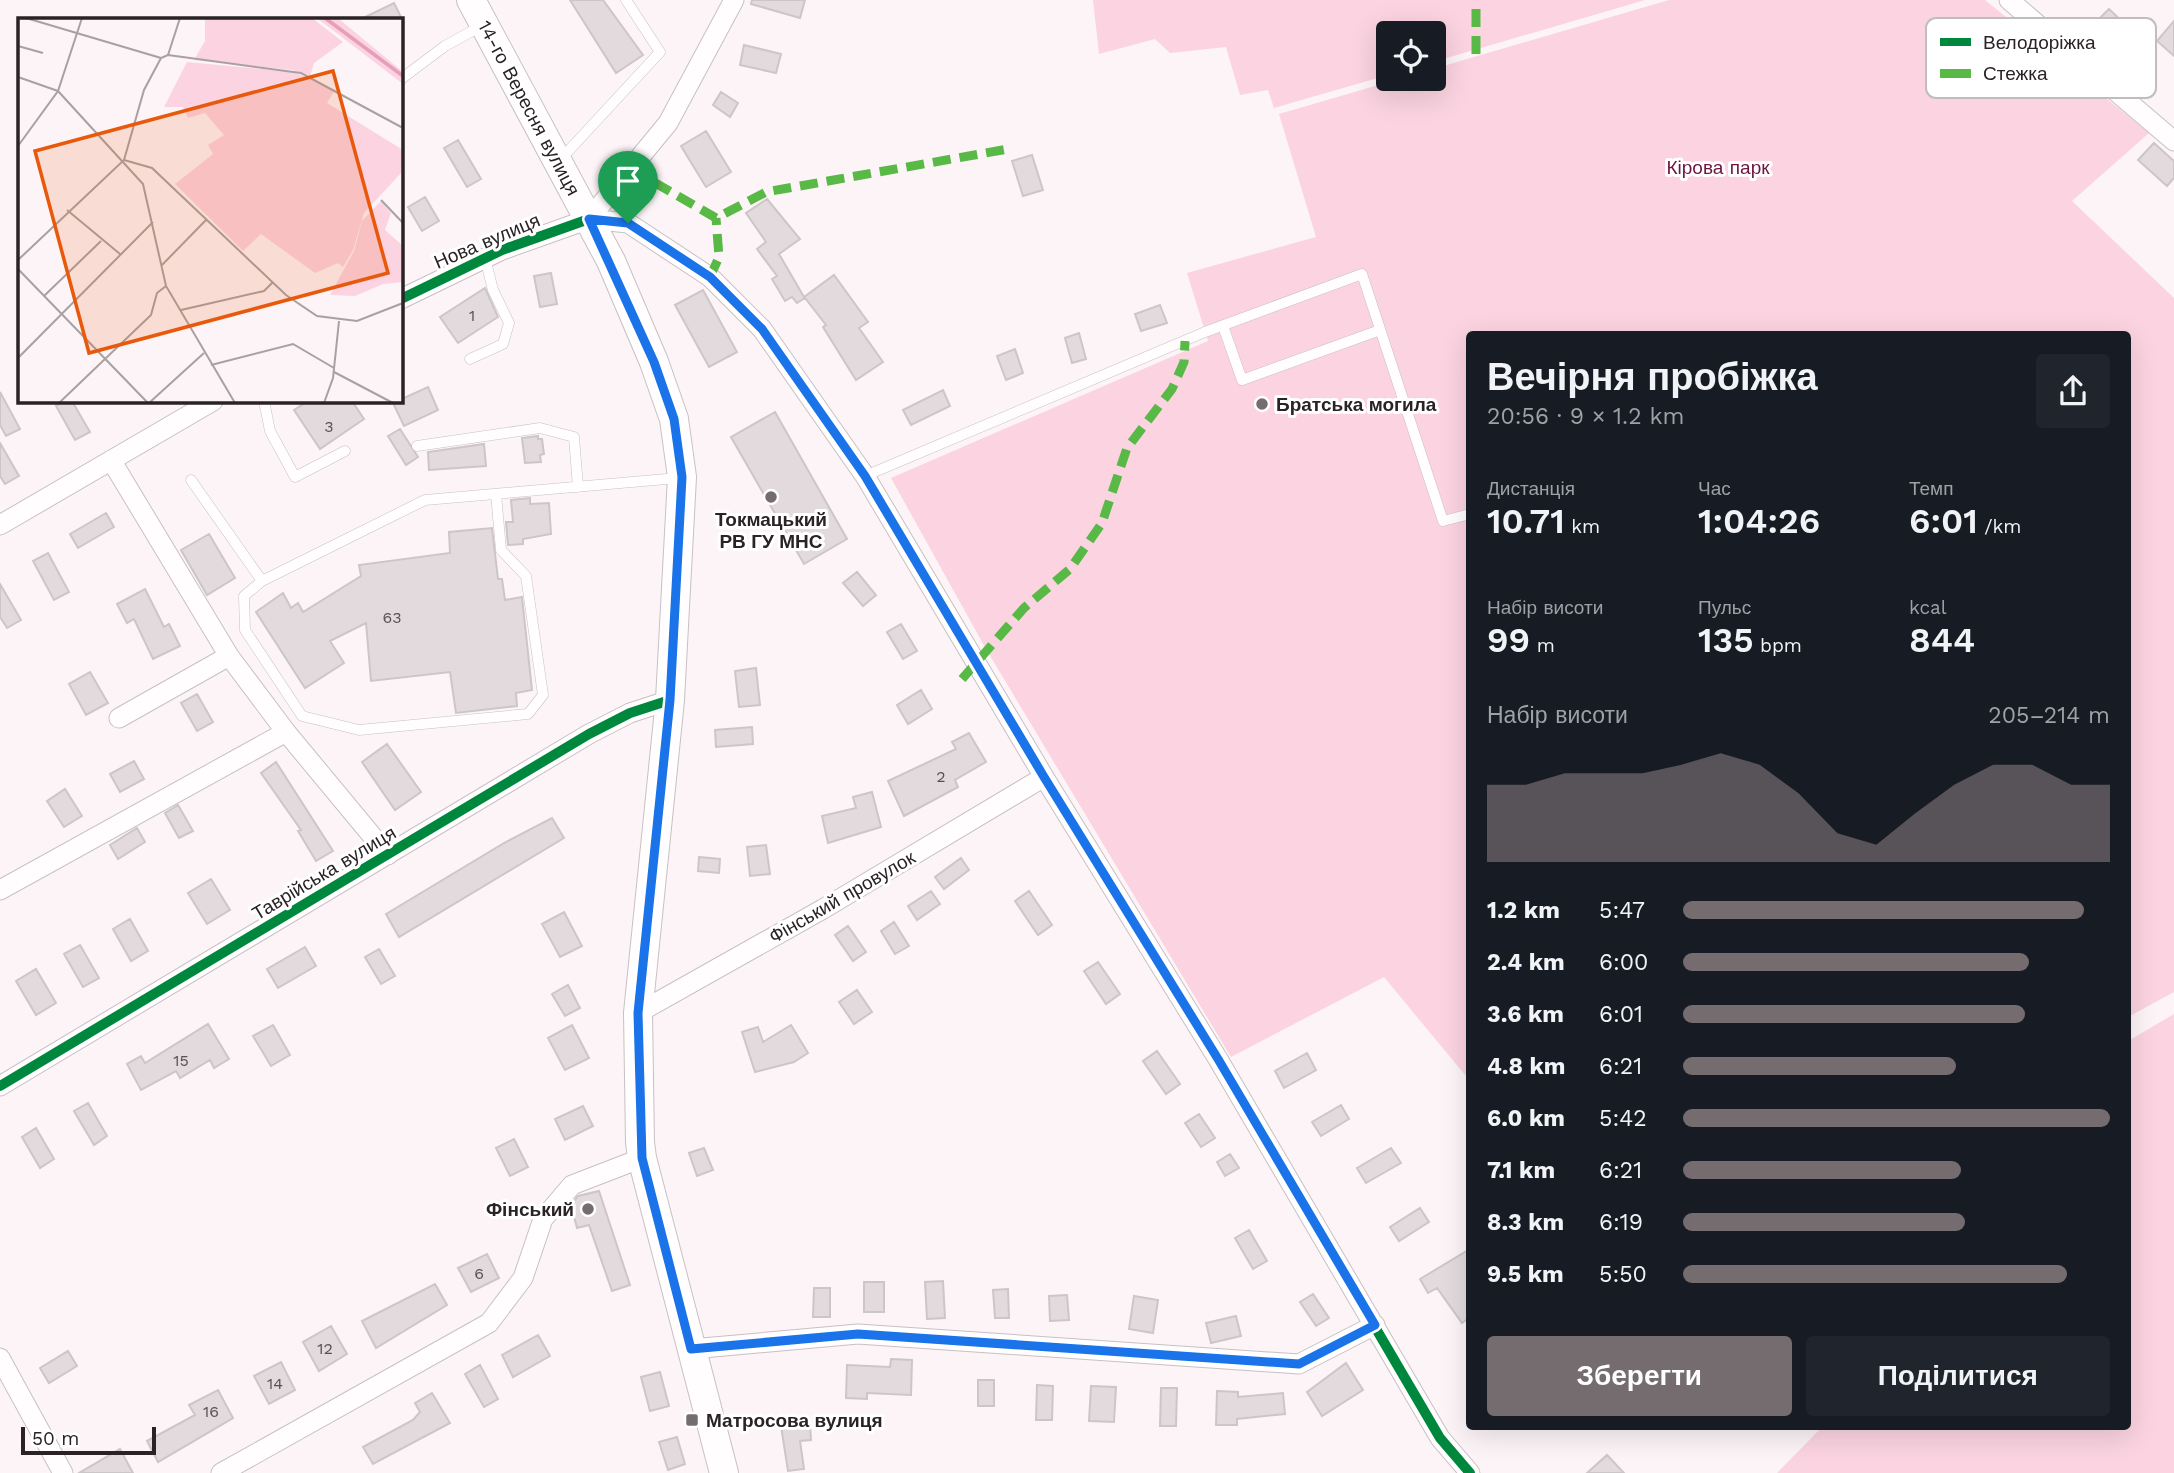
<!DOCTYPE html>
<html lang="uk">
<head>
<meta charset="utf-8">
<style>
	body { margin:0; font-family:"Work Sans",sans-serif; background:#20242c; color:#f1f3f6; height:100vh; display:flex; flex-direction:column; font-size:26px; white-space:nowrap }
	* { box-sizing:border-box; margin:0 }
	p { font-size:23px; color:#9ea1a6 }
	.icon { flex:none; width:38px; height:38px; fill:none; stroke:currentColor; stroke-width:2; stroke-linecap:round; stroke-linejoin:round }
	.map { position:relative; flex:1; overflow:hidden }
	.side { position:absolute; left:1466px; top:331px; width:665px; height:1099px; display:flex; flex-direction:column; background:#171b24; border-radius:7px; box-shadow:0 7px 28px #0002 }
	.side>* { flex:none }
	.controls { position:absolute; left:1376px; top:21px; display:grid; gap:14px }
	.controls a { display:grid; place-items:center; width:70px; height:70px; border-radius:7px; background:#171b24; box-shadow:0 7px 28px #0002; font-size:35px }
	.scale { position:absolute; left:21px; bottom:18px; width:135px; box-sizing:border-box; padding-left:7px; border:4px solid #2a2225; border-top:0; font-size:19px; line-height:24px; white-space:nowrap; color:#2a2225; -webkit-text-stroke:5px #fff; paint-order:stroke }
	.pin { position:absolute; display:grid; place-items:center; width:60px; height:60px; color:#fff; margin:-72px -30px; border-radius:50% 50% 50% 0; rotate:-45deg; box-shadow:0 0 7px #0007 }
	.pin .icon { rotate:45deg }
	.round { display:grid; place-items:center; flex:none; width:74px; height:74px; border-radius:7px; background:#20242c }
	.overview { display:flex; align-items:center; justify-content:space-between; height:119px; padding:0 21px }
	h1 { font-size:38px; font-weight:600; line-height:52px }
	.figures { display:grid; grid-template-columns:repeat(3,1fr); gap:10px; height:119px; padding:7px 21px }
	.figures div { display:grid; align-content:center }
	.figures b { font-size:35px; font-weight:600 }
	.figures small { font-size:19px; font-weight:400 }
	.figures p { font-size:19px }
	.chart { height:196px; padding:14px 21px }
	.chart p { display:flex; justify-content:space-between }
	.chart svg { width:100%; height:126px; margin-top:7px; fill:#746c6e; opacity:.7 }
	.primary-button { display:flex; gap:14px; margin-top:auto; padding:14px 21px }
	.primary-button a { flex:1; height:80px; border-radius:7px; background:#746c6e; color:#fff; font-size:28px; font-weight:600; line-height:80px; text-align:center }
	.primary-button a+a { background:#20242c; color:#f1f3f6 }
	ul { padding:0 21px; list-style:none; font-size:23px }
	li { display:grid; grid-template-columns:112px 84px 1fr; align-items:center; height:52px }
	li i { height:18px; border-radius:9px; background:#746c6e }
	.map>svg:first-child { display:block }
	.green { fill:#fbd3e1 }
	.building { fill:#e2dadc; stroke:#cdc6c8; stroke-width:2 }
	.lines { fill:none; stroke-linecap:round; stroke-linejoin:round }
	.lane-casing { stroke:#c8c0c2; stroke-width:11 }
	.street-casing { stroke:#c8c0c2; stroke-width:21 }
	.secondary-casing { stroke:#c8c0c2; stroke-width:30 }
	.lane { stroke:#fffdfe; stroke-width:10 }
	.street { stroke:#fffdfe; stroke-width:19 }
	.secondary { stroke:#fffdfe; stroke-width:28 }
	.quiet { stroke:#58b947; stroke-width:9; stroke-dasharray:18 9; stroke-linecap:butt }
	.cycleway-casing { stroke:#fff; stroke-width:15 }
	.cycleway { stroke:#00873e; stroke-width:10 }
	.route-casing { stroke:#fff; stroke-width:14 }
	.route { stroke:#1a73e8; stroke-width:9 }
	.poi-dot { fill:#746c6e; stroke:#fff; stroke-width:2.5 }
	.labels { text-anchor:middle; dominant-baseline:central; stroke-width:6; stroke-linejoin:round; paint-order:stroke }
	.number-label { font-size:16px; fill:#585053 }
	.street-label { font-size:19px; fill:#2a2225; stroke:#fff }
	.park-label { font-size:19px; fill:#6d1540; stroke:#fff }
	.poi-label { font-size:19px; font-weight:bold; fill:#2a2225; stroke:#fff; text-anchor:start }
	.inset-river { fill:none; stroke:#e69fba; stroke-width:3.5 }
	.inset-road { fill:none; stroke:#a8a0a2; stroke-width:2 }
	.view { fill:#e8590c; fill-opacity:0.15; stroke:#e8590c; stroke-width:3.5 }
	.inset-edge { fill:none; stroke:#2a2225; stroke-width:3.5 }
	.key { fill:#fff; stroke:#bfbdbe; stroke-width:2 }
	.key-label { font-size:19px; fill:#2a2225 }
</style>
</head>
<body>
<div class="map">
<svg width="2174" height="1473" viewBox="0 0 2174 1473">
	<rect width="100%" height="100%" fill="#fcf4f6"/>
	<path class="green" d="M1093 0H1645L1433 62V33H1388V75L1274 108 1268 90 1240 95 1226 47 1170 53 1155 39 1099 54Z
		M1669 0H1985L2149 133 2072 201 2174 298V992L2128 1017V334H1470V1081L1384 977 1231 1057 986 649 891 478 1208 341 1187 273 1316 237 1279 114 1399 79H1433V69Z
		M2174 1014V1473H1777L1823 1426H2128V1041Z"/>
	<path class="building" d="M570 0H603L643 55 616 73Z
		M752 0H805L800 18 751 4Z
		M394 3 402 19H361Z
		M2109 9 2126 25 2110 42 2092 26Z
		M2174 21V56L2157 41Z
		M744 45 781 54 776 73 740 65Z
		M721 92 738 103 730 117 713 105Z
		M706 131 731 172 706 187 681 146Z
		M458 140 481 179 467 187 444 148Z
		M2154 143 2174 161V178L2167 186 2138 160Z
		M1032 155 1043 190 1023 196 1012 161Z
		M425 197 439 221 422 231 408 207Z
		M767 199 800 239 779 254 804 297 834 275 868 322 859 328 883 362 856 380 823 327 826 325 805 298 797 303 792 297 785 301 772 279 777 276 757 249 766 242 746 213Z
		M551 273 557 304 540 307 534 276Z
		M485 288 498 317 458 343 440 317Z
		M703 290 737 352 709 367 675 305Z
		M1160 305 1167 323 1141 331 1135 314Z
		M1079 333 1086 359 1072 363 1065 338Z
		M1015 349 1023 373 1006 380 997 356Z
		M428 387 438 410 404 426 393 403Z
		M943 390 950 406 911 425 903 410Z
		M0 392 20 429 6 436 0 425Z
		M65 401H72L90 432 75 440 56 406Z
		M308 401H352L364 419 320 449 294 410Z
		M775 412 847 539 804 564 731 437Z
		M400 429 418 457 406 465 388 436Z
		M538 436V439H542L544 454 540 455 541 462 525 463 522 438Z
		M0 443 19 476 5 484 0 476Z
		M484 444 486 466 429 470 428 452Z
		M530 498V504L549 503 551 534 523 539V544L508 545 506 522H513L511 500Z
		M106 513 114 527 78 548 70 534Z
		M492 528 498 579H502L505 600 522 597 524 616 532 690 516 693 517 706 456 713 450 672 371 681 366 623 330 641 344 663 305 688 256 612 283 593 291 608 298 603 303 612 361 576 359 565 450 553 449 532Z
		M209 534 235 578 207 595 181 550Z
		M48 553 69 592 54 600 33 561Z
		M857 572 876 595 863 606 843 583Z
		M0 584 21 620 7 628 0 617Z
		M145 589 164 627 169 624 180 646 153 659 134 619 127 623 117 604Z
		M901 624 917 651 903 659 887 632Z
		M756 668 760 705 739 707 735 671Z
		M90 672 108 703 86 715 69 684Z
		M921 690 932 709 908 724 897 705Z
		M197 694 213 722 197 731 181 703Z
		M752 727 753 744 716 747 715 730Z
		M969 733 986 762 955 780 958 787 904 816 888 781 956 749 952 742Z
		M387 744 421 792 395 810 362 762Z
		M134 761 144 779 120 792 110 774Z
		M276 762 333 851 316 861 298 831 301 830 261 773Z
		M65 789 82 816 64 827 47 801Z
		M872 792 881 827 828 843 822 816 856 808 853 797Z
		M178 805 193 831 179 838 165 813Z
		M552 818 564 838 399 937 386 914 504 843Z
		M137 828 145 842 118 859 110 845Z
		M766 845 770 874 750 876 747 847Z
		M699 857 720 859 719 873 698 871Z
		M961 858 969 870 944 889 935 877Z
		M211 879 230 910 207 924 188 893Z
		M931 891 940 904 917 920 908 906Z
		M1029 891 1052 925 1038 935 1015 901Z
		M564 912 582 946 560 957 542 924Z
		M130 919 148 951 131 961 113 929Z
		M894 922 909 946 895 954 881 931Z
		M848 926 866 952 853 961 835 935Z
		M80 945 99 978 83 987 64 954Z
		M305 947 316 966 278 988 267 969Z
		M379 949 395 976 381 984 365 957Z
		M1098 962 1120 994 1106 1004 1084 971Z
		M36 969 56 1003 36 1015 16 981Z
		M568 985 580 1008 565 1016 552 994Z
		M857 990 872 1012 854 1024 839 1002Z
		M208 1024 229 1059 214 1068 210 1060 180 1078 176 1071 141 1090 127 1064 141 1056 145 1063Z
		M273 1025 290 1055 271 1066 253 1036Z
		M572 1025 589 1058 565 1070 548 1038Z
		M791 1025 808 1053 794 1062 755 1072 742 1032 758 1027 763 1042Z
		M1157 1051 1180 1084 1166 1094 1143 1061Z
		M1307 1053 1316 1070 1284 1088 1275 1071Z
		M88 1103 107 1136 94 1145 74 1111Z
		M1341 1105 1349 1119 1321 1136 1312 1122Z
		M583 1106 593 1126 565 1140 555 1119Z
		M1199 1114 1215 1138 1201 1147 1185 1123Z
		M36 1128 54 1159 40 1168 22 1137Z
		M514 1139 528 1167 510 1176 496 1148Z
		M704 1148 713 1170 697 1176 689 1153Z
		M1391 1148 1401 1163 1366 1183 1357 1168Z
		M1230 1154 1239 1168 1225 1176 1217 1162Z
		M599 1191 630 1285 612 1291 589 1225 577 1228 571 1205 578 1196Z
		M1420 1208 1429 1222 1399 1241 1390 1227Z
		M1249 1230 1267 1261 1253 1269 1235 1238Z
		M1470 1249V1317L1462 1323 1437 1288 1428 1293 1420 1279Z
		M487 1254 499 1278 471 1292 458 1268Z
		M943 1281 945 1318 927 1319 925 1282Z
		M864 1282H884V1312H864Z
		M435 1284 447 1305 376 1348 362 1321Z
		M814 1288H830V1317H813Z
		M1008 1289 1009 1318H995L993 1290Z
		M1313 1294 1329 1318 1316 1326 1300 1302Z
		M1067 1295 1069 1320 1050 1321 1049 1296Z
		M1134 1296 1158 1300 1153 1333 1129 1329Z
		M1236 1316 1241 1336 1211 1343 1206 1323Z
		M331 1326 347 1354 319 1371 303 1342Z
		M538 1335 550 1356 513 1377 502 1355Z
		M68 1351 77 1366 49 1383 40 1368Z
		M891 1359 912 1360 911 1395 867 1393V1399L846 1398 847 1365 890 1367Z
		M281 1362 295 1390 269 1404 254 1376Z
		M1346 1363 1363 1390 1322 1416 1307 1392Z
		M480 1365 498 1399 484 1407 465 1374Z
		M660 1372 669 1406 650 1411 641 1377Z
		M978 1380H994V1406H978Z
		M1037 1385 1053 1386 1052 1420H1036Z
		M1091 1386 1116 1387 1114 1422 1089 1421Z
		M1161 1388H1177L1176 1426H1160Z
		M218 1390 233 1418 158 1462 147 1441 195 1415 189 1405Z
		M1217 1391 1238 1392V1397L1283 1393 1285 1414 1237 1419V1425H1216Z
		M432 1393 450 1423 373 1464 363 1447 413 1420 420 1412 415 1403Z
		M810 1424 811 1440 800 1441 804 1469 788 1471 781 1426Z
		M677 1437 685 1464 668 1470 659 1442Z
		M120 1449 133 1473H79Z
		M1607 1455 1624 1473H1587Z"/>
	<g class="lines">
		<defs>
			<path id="lane" d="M401 79 445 46 483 25
				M560 160 660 52 626 0
				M1223 326 1242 380 1380 330
				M470 359 503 344 509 323 493 290 485 258
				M264 401 270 431 295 477 345 451
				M417 446 540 428 574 437 578 487
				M865 476 1205 332 1362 274 1443 521 1470 514
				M191 480 262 581
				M496 494 501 550 526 576 543 695 528 714 359 730 302 716 245 630 244 596 262 581 425 500 678 478"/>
			<path id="street" d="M2009 0 2174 141
				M589 219 668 123 734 0
				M401 299 502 250 589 219 628 223 710 277 762 329 865 476 1044 777 1218 1059 1440 1438 1470 1473
				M111 460 229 656 286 732 388 855
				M0 525 213 401
				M119 718 229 656
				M0 890 286 732
				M638 1013 823 909 1044 777
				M0 1086 589 734 630 713 670 700
				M691 1349 858 1334 1299 1364 1375 1325
				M0 1358 63 1473
				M221 1473 489 1323 523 1278 543 1219 572 1185 642 1158"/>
			<path id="secondary" d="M471 0 611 261 654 362 674 419 682 477 670 700 638 1013 640 1142 642 1158 724 1473"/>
		</defs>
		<use href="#lane" class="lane-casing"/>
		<use href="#street" class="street-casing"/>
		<use href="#secondary" class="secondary-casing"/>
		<use href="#lane" class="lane"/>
		<use href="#street" class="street"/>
		<use href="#secondary" class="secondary"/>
		<path class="quiet" d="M1476 54V0
			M631 169 716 218 766 192 1008 149
			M710 277 719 257 716 218
			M962 679 1024 608 1070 569 1102 523 1127 448 1172 389 1184 362 1185 341"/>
		<defs>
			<path id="cycleway" d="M401 299 502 250 589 219 628 223 710 277 762 329 865 476 1044 777 1218 1059 1440 1438 1470 1473
				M0 1086 589 734 630 713 670 700"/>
		</defs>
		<use href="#cycleway" class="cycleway-casing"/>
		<use href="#cycleway" class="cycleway"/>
	</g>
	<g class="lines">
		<defs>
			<path id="route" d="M589 219 628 223 710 277 762 329 865 476 1044 777 1218 1059 1375 1325 1299 1364 858 1334 691 1349 642 1158 638 1013 670 700 682 477 674 419 654 362Z"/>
		</defs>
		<use href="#route" class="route-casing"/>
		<use href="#route" class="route"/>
	</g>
	<g class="poi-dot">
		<circle cx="1262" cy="404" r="7"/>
		<circle cx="771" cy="497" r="7"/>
		<circle cx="588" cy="1209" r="7"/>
		<rect x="685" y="1413" width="14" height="14" rx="3.5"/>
	</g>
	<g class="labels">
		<g class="number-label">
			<text x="472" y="315">1</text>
			<text x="329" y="426">3</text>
			<text x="392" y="617">63</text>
			<text x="941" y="776">2</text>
			<text x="181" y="1060">15</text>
			<text x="479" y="1273">6</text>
			<text x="325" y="1348">12</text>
			<text x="275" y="1383">14</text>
			<text x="211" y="1411">16</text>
		</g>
		<g class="street-label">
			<text transform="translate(529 108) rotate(62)">14-го Вересня вулиця</text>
			<text transform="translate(487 241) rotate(-23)">Нова вулиця</text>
			<text transform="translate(324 873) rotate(-31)">Таврійська вулиця</text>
			<text transform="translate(842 897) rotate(-30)">Фінський провулок</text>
		</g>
		<g class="park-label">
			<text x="1718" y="167">Кірова парк</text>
		</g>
		<g class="poi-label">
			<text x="1276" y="404">Братська могила</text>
			<text x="771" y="519" text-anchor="middle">Токмацький<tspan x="771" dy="22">РВ ГУ МНС</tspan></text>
			<text x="574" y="1209" text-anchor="end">Фінський</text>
			<text x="706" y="1420">Матросова вулиця</text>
		</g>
	</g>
	<g transform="translate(18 18)">
		<rect width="385" height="385" fill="#fcf4f6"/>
		<path d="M187 0H294L325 24 296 45 292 58 275 52 176 42 187 23ZM299 0 321 1 385 54V66ZM169 44 276 54 317 72 309 85 385 132 383 155 346 195 335 232 325 249 320 245 297 255 243 216 225 233 157 166 195 136 190 127 206 117 187 95 170 100 165 89H146ZM363 183 373 195 367 212 385 228V264L365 266 337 278 312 277 336 233 344 203Z" fill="#fbd3e1"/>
		<path class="inset-river" d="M307 0 385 58"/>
		<path class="inset-road" d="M8 0 143 40M0 28 25 35M150 37 283 55 385 110M0 59 40 73M40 73 125 166 148 268 217 385M0 128 40 73 64 0M106 142 134 150 268 277 299 298 339 303 385 285M363 182 385 205M49 192 102 236M0 242 106 142 126 72 143 40 150 37 162 0M143 248 189 201M0 251 130 385M26 278 83 223M163 292 246 273 255 264M0 340 135 204M193 347 275 326 316 350M316 354 375 385M41 385 133 297 139 275 148 268M131 385 186 335M306 385 315 360 321 303"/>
		<path class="view" d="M315 53 370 255 71 335 17 133Z"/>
		<rect width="385" height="385" class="inset-edge"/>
	</g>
	<rect x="1926" y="18" width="230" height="80" rx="10" class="key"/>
	<rect x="1940" y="38" width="31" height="8" fill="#00873e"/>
	<rect x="1940" y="69" width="31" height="9" fill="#58b947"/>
	<g class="key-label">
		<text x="1983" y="49">Велодоріжка</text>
		<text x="1983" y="80">Стежка</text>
	</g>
</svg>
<div class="controls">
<a><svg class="icon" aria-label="locate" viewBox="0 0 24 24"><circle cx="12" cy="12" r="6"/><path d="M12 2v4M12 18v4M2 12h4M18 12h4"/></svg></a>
</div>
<div class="scale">50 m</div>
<div class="pin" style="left:628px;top:223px;background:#1e9e55"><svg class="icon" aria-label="arrive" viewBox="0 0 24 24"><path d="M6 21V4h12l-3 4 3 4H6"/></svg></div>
<section class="side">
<div class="overview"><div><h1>Вечірня пробіжка</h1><p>20:56 · 9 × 1.2 km</p></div><a class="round"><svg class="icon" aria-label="share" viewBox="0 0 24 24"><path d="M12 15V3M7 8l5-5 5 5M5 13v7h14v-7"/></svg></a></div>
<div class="figures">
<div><p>Дистанція</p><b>10.71<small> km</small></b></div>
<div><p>Час</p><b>1:04:26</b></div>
<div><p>Темп</p><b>6:01<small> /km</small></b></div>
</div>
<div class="figures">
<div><p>Набір висоти</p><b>99<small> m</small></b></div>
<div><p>Пульс</p><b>135<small> bpm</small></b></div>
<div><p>kcal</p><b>844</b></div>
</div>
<div class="chart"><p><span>Набір висоти</span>205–214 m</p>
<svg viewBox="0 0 160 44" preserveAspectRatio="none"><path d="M0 44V17L10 17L20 13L30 13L40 13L50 10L60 6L70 10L80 20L90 34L100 38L110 27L120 17L130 10L140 10L150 17L160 17V44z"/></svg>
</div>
<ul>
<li><b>1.2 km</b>5:47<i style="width:94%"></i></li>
<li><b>2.4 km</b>6:00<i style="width:81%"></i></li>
<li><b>3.6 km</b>6:01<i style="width:80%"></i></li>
<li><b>4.8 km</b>6:21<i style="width:64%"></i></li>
<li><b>6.0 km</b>5:42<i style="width:100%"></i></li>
<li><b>7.1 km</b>6:21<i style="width:65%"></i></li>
<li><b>8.3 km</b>6:19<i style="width:66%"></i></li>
<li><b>9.5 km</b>5:50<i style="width:90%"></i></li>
</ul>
<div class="primary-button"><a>Зберегти</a><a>Поділитися</a></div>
</section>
</div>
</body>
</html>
